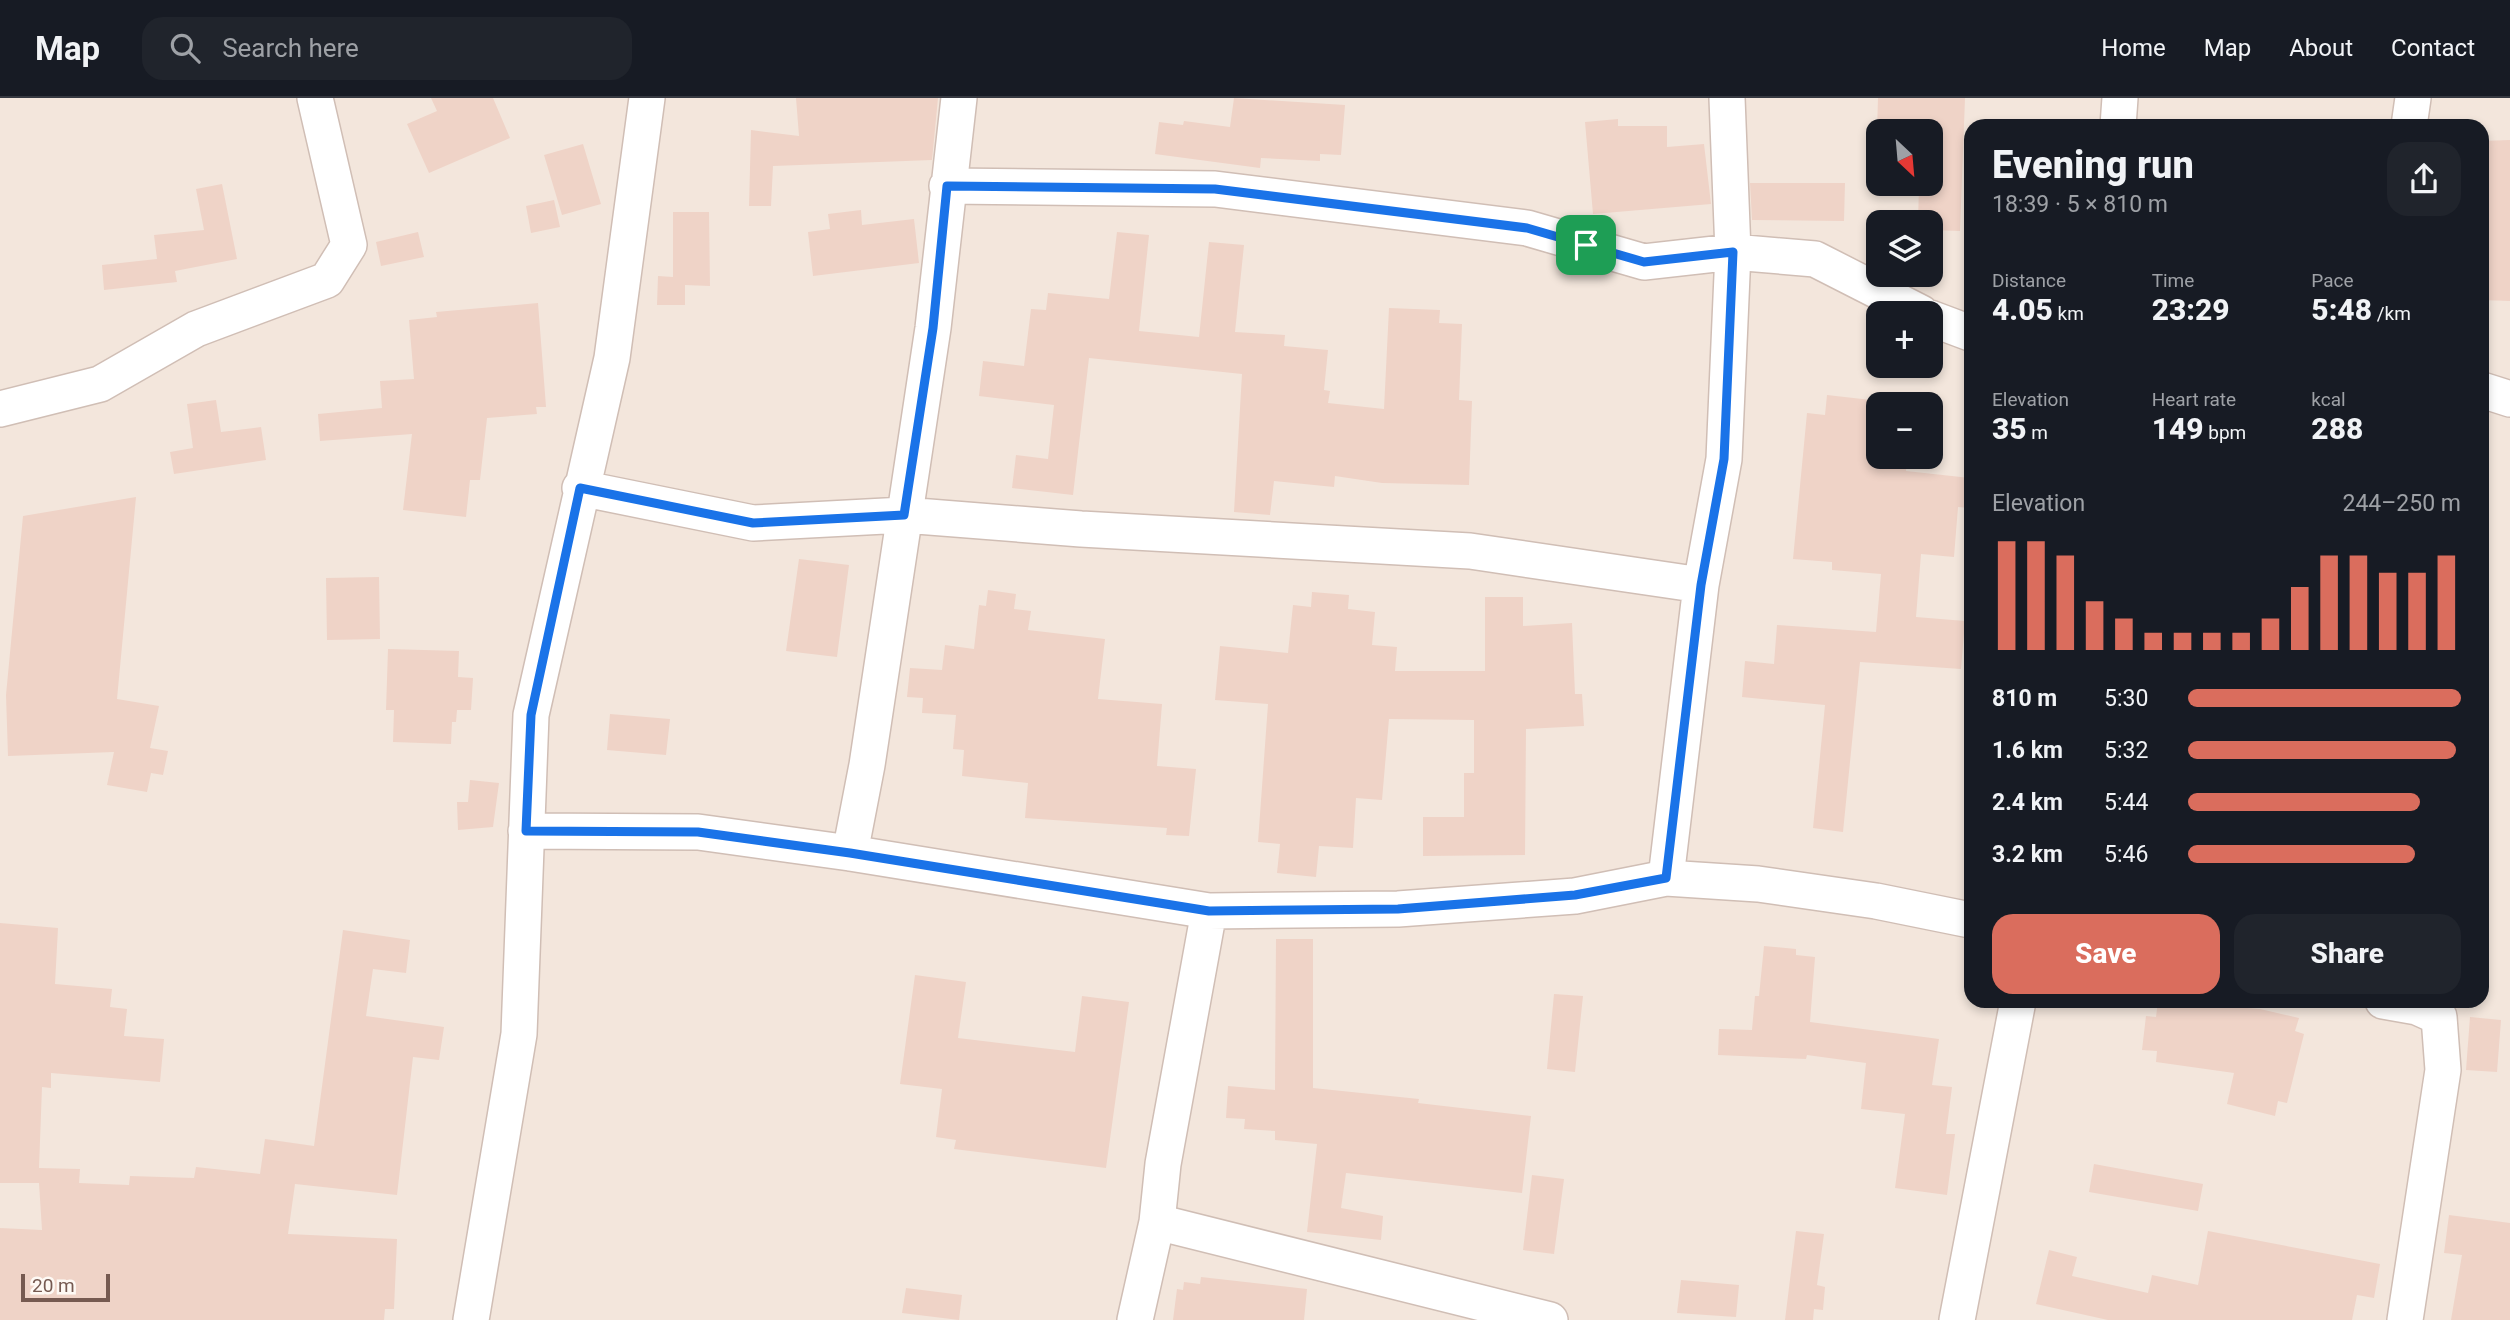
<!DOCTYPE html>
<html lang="en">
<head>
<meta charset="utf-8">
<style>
	body { margin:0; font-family:Roboto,sans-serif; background:#20242c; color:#f1f3f6; height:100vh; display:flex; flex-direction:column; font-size:26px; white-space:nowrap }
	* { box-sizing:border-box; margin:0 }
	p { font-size:23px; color:#9ea1a6 }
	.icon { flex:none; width:38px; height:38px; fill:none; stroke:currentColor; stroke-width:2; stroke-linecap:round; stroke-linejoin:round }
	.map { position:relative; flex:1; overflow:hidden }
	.side { position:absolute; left:1964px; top:21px; width:525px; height:889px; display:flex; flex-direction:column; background:#171b24; border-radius:21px; box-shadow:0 4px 10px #0003 }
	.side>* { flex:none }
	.needle { width:46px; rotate:154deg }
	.fabs { position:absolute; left:1866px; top:21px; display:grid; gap:14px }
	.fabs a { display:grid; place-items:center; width:77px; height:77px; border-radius:14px; background:#171b24; box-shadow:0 4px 10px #0003; font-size:35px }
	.scale { position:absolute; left:21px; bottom:18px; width:89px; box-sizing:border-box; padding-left:7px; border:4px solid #765a51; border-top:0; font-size:19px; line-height:24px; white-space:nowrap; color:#765a51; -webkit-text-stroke:5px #fef9f4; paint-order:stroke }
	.pin { position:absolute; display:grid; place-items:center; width:60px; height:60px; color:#fff; margin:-30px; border-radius:14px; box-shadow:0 4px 10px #0006 }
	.round { display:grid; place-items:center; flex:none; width:74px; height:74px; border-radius:21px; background:#20242c }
	.head { display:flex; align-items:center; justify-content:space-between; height:119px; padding:0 28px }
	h1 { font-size:38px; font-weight:800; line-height:52px }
	.stats { display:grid; grid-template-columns:repeat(3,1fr); gap:10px; height:119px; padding:7px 28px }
	.stats div { display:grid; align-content:center }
	.stats b { font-size:30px; font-weight:800 }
	.stats small { font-size:19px; font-weight:400 }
	.stats p { font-size:19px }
	.chart { height:196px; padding:14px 28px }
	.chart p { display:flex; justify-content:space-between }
	.chart svg { width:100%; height:126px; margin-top:7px; stroke:#da6d5d; stroke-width:6 }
	.cta { display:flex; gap:14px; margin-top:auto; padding:14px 28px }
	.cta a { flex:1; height:80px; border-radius:21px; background:#da6d5d; color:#fff; font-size:28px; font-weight:800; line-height:80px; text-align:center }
	.cta a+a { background:#20242c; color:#f1f3f6 }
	ul { padding:0 28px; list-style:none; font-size:23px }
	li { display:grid; grid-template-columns:112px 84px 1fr; align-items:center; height:52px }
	li i { height:18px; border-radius:9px; background:#da6d5d }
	header { display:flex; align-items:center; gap:42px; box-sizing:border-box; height:98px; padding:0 35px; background:#171b24; border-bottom:2px solid #363941 }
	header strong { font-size:33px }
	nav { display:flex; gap:38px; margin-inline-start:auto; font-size:24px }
	.search { width:490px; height:63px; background:#20242c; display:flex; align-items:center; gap:18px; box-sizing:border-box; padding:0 24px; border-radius:21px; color:#9ea1a6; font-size:26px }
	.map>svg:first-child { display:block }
	.residential { fill:#f3e6dc; fill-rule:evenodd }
	.building { fill:#efd3c7 }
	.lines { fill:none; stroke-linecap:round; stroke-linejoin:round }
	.street-casing { stroke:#d0beb5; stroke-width:38 }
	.street { stroke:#fff; stroke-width:35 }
	.route-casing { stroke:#fff; stroke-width:14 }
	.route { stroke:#1a73e8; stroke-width:9 }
</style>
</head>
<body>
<header>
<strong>Map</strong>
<div class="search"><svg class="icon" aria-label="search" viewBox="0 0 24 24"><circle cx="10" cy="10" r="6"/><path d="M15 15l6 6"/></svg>Search here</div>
<nav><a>Home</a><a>Map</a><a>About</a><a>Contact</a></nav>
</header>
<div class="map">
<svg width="2510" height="1222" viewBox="0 0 2510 1222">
	<rect width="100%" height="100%" fill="#fbf5ed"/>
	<path class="residential" d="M0 0H2510V1222H0ZM1970 28H2482V903H1970ZM1878 33H1930V86H1878ZM1878 124H1930V177H1878ZM1878 215H1930V268H1878ZM1878 306H1930V359H1878Z"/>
	<path class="building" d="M431 0H493L510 40 429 75 407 26 437 13Z
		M796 0H938L932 62 773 68 771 108H749L751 32 799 38Z
		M1234 0 1345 7 1341 57 1320 56V63L1261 60 1260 70 1155 56 1159 24 1183 27 1184 23 1230 29Z
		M1878 0H1965L1960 133 1930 132V124H1918L1919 86H1930V33H1877Z
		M1618 21V28H1667V49L1704 46 1711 106 1593 116 1585 24Z
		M2510 42V203L2482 202V43Z
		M583 46 601 106 562 117 544 57Z
		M1750 85H1845L1844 123 1752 122Z
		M222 86 237 161 175 173 177 184 104 192 102 167 157 161 154 137 204 132 196 91Z
		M554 102 560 129 531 135 526 108Z
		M861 112 862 127 914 121 919 165 813 178 808 134 830 131 828 116Z
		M673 114H709L710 188 685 187V207H657L658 178 673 179Z
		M418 134 424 159 381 168 376 144Z
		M1117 134 1149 137 1139 233 1199 239 1209 144 1244 147 1235 234 1285 237 1284 248 1328 252 1324 292 1330 293 1328 305 1384 311 1389 210 1440 212 1439 225 1462 226 1459 302 1472 303 1469 387 1382 385 1335 378 1334 389 1274 383 1270 417 1234 414 1242 276 1089 260 1073 397 1012 390 1016 357 1048 361 1054 307 979 298 983 263 1024 268 1031 211 1046 212 1048 195 1109 201Z
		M538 205 546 309H536L537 316 487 320 480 382H470L466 419 403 412 412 336 320 343 318 316 382 310 380 283 414 281 409 222 437 219 436 214Z
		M1827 297 1880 303 1874 359H1907L1906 373 1970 380V410L1958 409 1954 459 1921 456 1916 519 1965 523 1961 571 1860 564 1843 734 1813 730 1825 607 1742 599 1745 563 1774 566 1777 527 1876 534 1881 476 1832 472V464L1793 461 1807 315 1825 317Z
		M216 302 221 334 261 329 266 362 174 376 170 354 193 350 187 306Z
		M136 399 117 601 159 608 150 650 168 653 163 677 151 675 147 694 107 687 114 654 8 658 6 597 23 418Z
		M799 461 849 467 837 559 786 553Z
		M379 479 380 541 327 542 326 480Z
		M988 492 1016 496 1014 511 1031 513 1028 532 1105 541 1098 601 1162 606 1157 668 1196 671 1189 738 1166 737 1167 730 1025 720 1028 685 962 678 964 652 953 651 956 617 922 615 923 600 907 599 910 570 942 572 945 547 974 551 979 507 986 508Z
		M1312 494 1349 497 1348 511 1375 514 1372 547 1397 549 1395 573H1485V499H1523V528L1572 525 1575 596H1582L1584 628 1526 631 1525 757 1423 758V719H1464V675H1474V622L1389 621 1382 702 1356 700 1353 750 1319 748 1316 779 1277 775 1280 746 1258 744 1268 606 1215 602 1220 548 1288 555 1293 507 1311 509Z
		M388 551 459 553 458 579 473 580 471 612H457L456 624H452L451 646 393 644 394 612H386Z
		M610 616 670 621 666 657 607 652Z
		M470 682 499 685 493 729 458 732 457 704H468Z
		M0 825 58 830 55 886 112 891 110 909 127 911 124 938 164 941 160 984 51 975V990L42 989 39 1070 80 1071 79 1085 129 1087 130 1078 194 1080 196 1069 260 1076 265 1041 314 1048 343 832 410 842 406 875 373 871 366 918 444 929 439 962 413 959 397 1097 295 1086 288 1136 397 1141 394 1211H385L384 1222H0V1130L42 1132 39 1085H0Z
		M1276 841H1313V990L1419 1001 1418 1005 1531 1018 1522 1095 1346 1075 1341 1110 1383 1118 1381 1142 1307 1134 1317 1046 1275 1042V1033L1244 1031 1245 1021 1226 1020 1228 988 1275 992Z
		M1764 848 1796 851V857L1815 859 1810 924 1939 941 1932 987 1952 989 1946 1036H1955L1947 1097 1895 1090 1905 1016 1861 1011 1866 965 1807 957 1806 961 1718 957 1719 931 1752 932 1755 898H1759Z
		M915 877 966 884 958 940 1075 954 1082 898 1129 904 1106 1070 954 1051 956 1042 936 1039 942 991 900 986Z
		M1554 896 1583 898 1575 974 1547 971Z
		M2158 903 2260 911 2299 920 2295 933 2304 936 2287 1005 2278 1003 2275 1018 2227 1006 2234 975 2156 964 2157 953 2142 952 2146 918 2156 919Z
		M2470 919 2501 922 2497 974 2466 972Z
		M2094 1066 2203 1086 2198 1113 2089 1094Z
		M1532 1077 1564 1081 1554 1156 1523 1152Z
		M2449 1117 2510 1125V1222H2451L2462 1157 2444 1155Z
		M1796 1133 1824 1136 1817 1187 1825 1189 1823 1212 1814 1211 1813 1222H1785Z
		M2208 1133 2380 1166 2374 1200 2357 1197 2352 1222H2108L2036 1206 2049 1152 2077 1159 2072 1178 2148 1195 2152 1177 2198 1187Z
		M1201 1179 1307 1191 1304 1222H1173L1177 1191 1183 1192 1184 1184 1200 1186Z
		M1681 1182 1739 1187 1736 1219 1677 1215Z
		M906 1190 962 1197 959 1222 902 1215Z"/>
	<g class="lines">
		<defs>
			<path id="street" d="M2118 28 2120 0
				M2409 28 2413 0
				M947 88 1215 91 1527 130 1644 164 1733 154 1815 161 1921 215
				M1930 220 1970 235
				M2482 292 2510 301
				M0 311 100 286 196 231 327 182 349 147 315 0
				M580 390 753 425 904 417 1081 431 1470 453 1701 487
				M526 733 698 734 850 755 1209 813 1398 811 1575 798 1666 780 1758 786 1876 803 1970 822
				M850 755 867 667 933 230 959 0
				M1666 780 1701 487 1724 361 1733 154 1727 0
				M2383 903 2417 909 2439 919 2443 972 2405 1222
				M1157 1124 1550 1222
				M471 1222 519 936 531 617 612 260 647 0
				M1135 1222 1157 1124 1163 1066 1209 813
				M1957 1222 2018 903"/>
		</defs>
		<use href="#street" class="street-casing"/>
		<use href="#street" class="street"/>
	</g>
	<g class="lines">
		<defs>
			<path id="route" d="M947 88 1215 91 1527 130 1644 164 1733 154 1724 361 1701 487 1666 780 1575 797 1398 811 1209 813 850 755 698 734 526 733 531 617 580 390 753 425 904 417 933 230Z"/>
		</defs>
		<use href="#route" class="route-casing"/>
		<use href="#route" class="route"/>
	</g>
</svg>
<div class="fabs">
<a><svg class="needle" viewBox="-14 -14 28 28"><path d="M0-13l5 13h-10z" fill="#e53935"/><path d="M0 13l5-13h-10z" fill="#9ea1a6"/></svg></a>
<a><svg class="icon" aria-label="layers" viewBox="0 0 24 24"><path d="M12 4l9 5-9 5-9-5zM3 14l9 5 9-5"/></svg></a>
<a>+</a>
<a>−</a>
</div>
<div class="scale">20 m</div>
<div class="pin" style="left:1586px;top:147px;background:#1e9e55"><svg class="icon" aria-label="arrive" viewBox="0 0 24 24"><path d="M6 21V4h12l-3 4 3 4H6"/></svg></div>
<section class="side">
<div class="head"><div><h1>Evening run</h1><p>18:39 · 5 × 810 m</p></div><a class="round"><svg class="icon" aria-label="share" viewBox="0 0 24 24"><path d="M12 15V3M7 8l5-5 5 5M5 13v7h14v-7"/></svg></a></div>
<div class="stats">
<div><p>Distance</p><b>4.05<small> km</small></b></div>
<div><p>Time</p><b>23:29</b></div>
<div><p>Pace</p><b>5:48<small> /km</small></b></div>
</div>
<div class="stats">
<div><p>Elevation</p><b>35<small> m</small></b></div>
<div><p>Heart rate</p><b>149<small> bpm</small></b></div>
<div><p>kcal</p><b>288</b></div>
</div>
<div class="chart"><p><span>Elevation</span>244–250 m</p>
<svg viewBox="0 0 160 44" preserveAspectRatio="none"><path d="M5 44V6M15 44V6M25 44V11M35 44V27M45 44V33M55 44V38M65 44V38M75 44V38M85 44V38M95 44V33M105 44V22M115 44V11M125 44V11M135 44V17M145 44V17M155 44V11"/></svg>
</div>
<ul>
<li><b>810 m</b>5:30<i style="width:100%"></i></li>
<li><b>1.6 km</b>5:32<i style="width:98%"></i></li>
<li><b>2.4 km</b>5:44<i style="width:85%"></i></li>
<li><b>3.2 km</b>5:46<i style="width:83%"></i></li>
</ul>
<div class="cta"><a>Save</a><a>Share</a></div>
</section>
</div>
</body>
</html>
